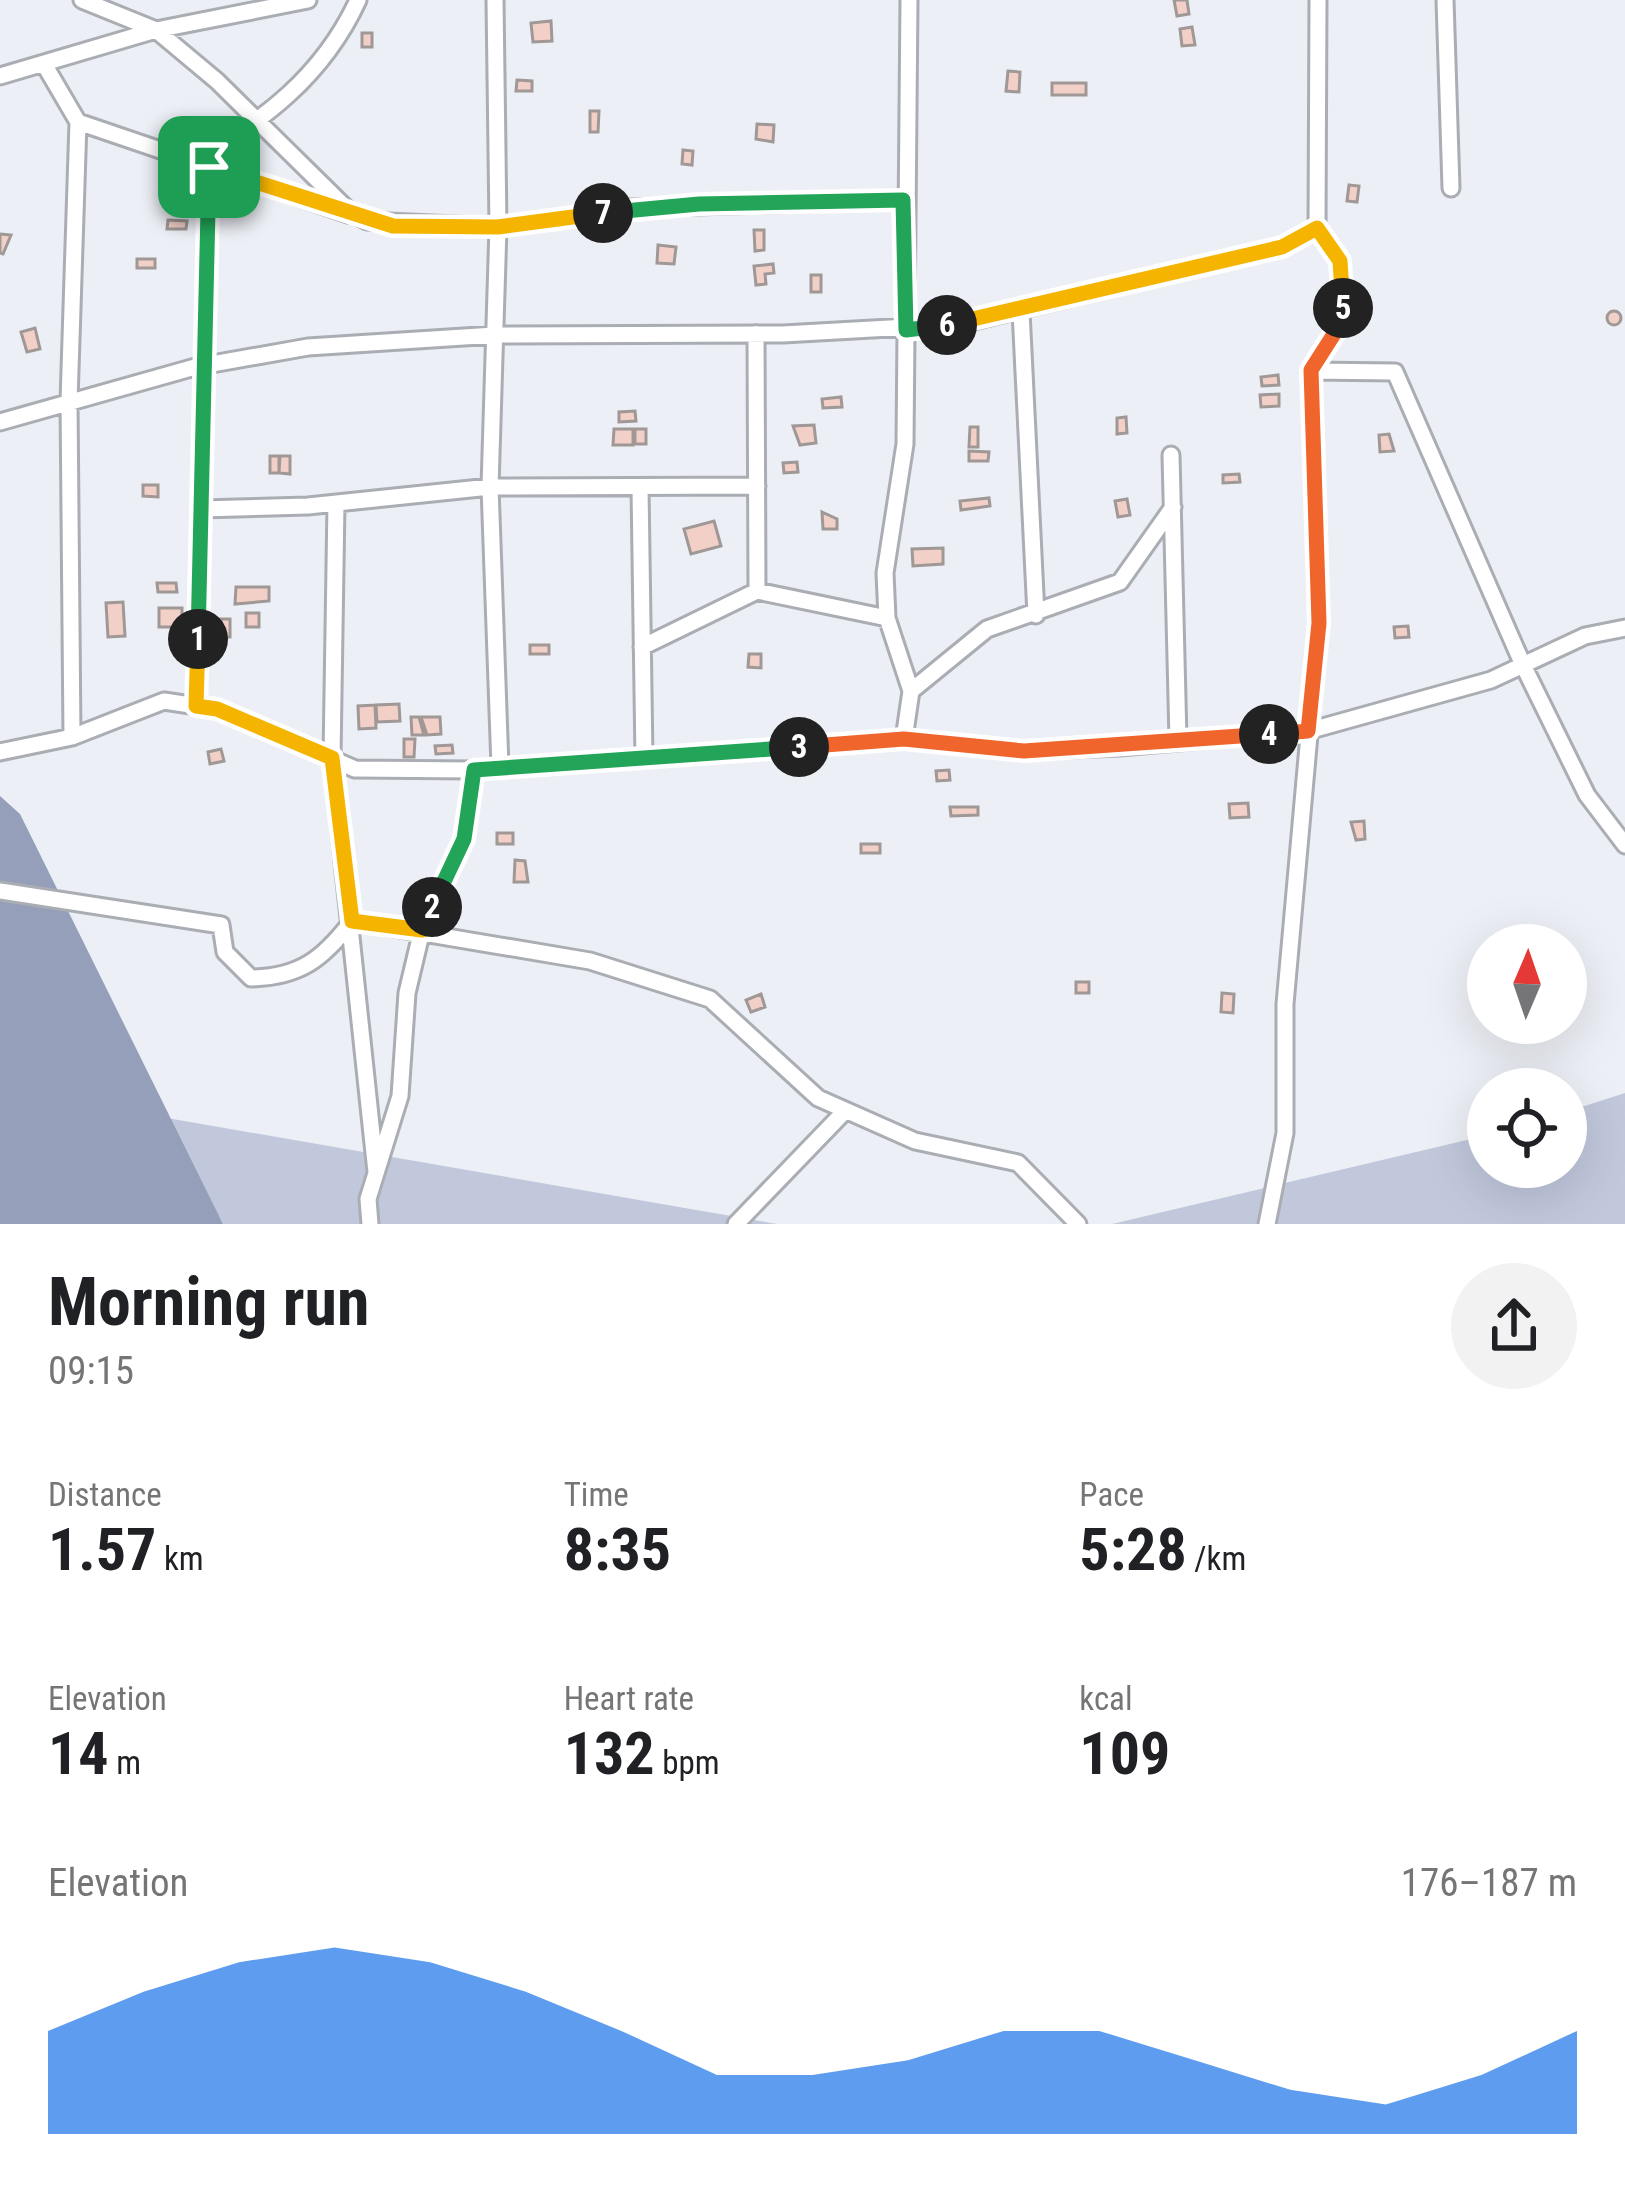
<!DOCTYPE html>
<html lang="en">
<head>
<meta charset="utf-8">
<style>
	body { margin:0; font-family:"Roboto Condensed",sans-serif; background:#f2f2f2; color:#202124; height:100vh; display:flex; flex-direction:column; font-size:45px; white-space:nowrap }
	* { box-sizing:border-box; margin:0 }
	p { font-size:39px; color:#757577 }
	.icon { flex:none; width:66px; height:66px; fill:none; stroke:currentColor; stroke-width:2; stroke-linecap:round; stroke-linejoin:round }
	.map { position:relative; height:1224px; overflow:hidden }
	.side { display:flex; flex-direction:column; background:#fff; flex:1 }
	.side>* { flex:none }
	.needle { width:78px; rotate:2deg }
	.fabs { position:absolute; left:1467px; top:924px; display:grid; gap:24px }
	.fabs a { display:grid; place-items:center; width:120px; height:120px; border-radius:50%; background:#fff; box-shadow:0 12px 48px #0002; font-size:60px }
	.pin { position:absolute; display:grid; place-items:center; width:102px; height:102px; color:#fff; margin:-51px; border-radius:24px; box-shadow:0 6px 18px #0006 }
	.km { position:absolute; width:60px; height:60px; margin:-30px; border-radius:50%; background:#222; color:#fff; font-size:33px; line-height:60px; text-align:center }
	.round { display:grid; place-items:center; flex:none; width:126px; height:126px; border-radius:63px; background:#f2f2f2 }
	.summary { display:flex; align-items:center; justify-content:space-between; height:204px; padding:0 48px }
	h1 { font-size:66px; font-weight:700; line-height:90px }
	.stats { display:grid; grid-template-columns:repeat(3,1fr); gap:18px; height:204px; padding:12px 48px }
	.stats div { display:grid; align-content:center }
	.stats b { font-size:60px; font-weight:700 }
	.stats small { font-size:33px; font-weight:400 }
	.stats p { font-size:33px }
	.chart { height:336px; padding:24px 48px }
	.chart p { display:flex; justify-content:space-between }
	.chart svg { width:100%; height:216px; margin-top:12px; fill:#1a73e8; opacity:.7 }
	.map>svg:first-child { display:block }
	.green { fill:#c1c8dc }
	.water { fill:#959fba }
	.building { fill:#f2d0c7; stroke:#9f9896; stroke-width:3 }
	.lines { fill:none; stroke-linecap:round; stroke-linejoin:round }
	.minor-casing { stroke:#aaadb3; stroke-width:21 }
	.minor { stroke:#fff; stroke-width:15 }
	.split-1-casing { stroke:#fff; stroke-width:24 }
	.split-2-casing { stroke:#fff; stroke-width:24 }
	.split-3-casing { stroke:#fff; stroke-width:24 }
	.split-4-casing { stroke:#fff; stroke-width:24 }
	.split-5-casing { stroke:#fff; stroke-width:24 }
	.split-6-casing { stroke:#fff; stroke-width:24 }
	.split-7-casing { stroke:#fff; stroke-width:24 }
	.split-8-casing { stroke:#fff; stroke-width:24 }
	.split-1 { stroke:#22a559; stroke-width:15 }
	.split-2 { stroke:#f5b400; stroke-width:15 }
	.split-3 { stroke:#22a559; stroke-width:15 }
	.split-4 { stroke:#f0652b; stroke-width:15 }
	.split-5 { stroke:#f0652b; stroke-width:15 }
	.split-6 { stroke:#f5b400; stroke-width:15 }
	.split-7 { stroke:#22a559; stroke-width:15 }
	.split-8 { stroke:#f5b400; stroke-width:15 }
</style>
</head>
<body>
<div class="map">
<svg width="1625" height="1224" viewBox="0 0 1625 1224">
	<rect width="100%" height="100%" fill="#eceff5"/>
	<path class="green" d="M1625 1093V1224H1112L1488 1135V1167H1566V1112Z
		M167 1118 777 1224H223Z"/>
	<path class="water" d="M0 796 20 814 223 1224H0Z"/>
	<path class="building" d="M1174 0H1187L1189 14 1177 16Z
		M551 21 552 41 533 42 531 23Z
		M1192 27 1195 45 1182 46 1180 29Z
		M362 33H372V47H362Z
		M1008 71 1020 72 1019 92 1006 91Z
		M517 80 532 81V91H516Z
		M1052 83H1086V95H1052Z
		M590 111H599L598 132H590Z
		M757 124 774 125 773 142 756 139Z
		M683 150 693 151 692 165 682 164Z
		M1349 185 1359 186 1357 202 1347 201Z
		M168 220 187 221 186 229H167Z
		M754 230H764V250L755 251Z
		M0 234 11 235 3 254 0 253Z
		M658 245 676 247 674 264 657 263Z
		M137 259H155V268H137Z
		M773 264 774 273 765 274 766 284 756 285 754 266Z
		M811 275H821V292H811Z
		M1607 318a7 7 0 1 1 14 0a7 7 0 1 1-14 0Z
		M35 328 40 349 27 352 21 332Z
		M1278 375 1279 385 1262 386 1261 377Z
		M1279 394V406L1261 407 1260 395Z
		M841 397 842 407 823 408 822 399Z
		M635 411 636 421 619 422V412Z
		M1126 417 1127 433 1117 434V418Z
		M814 425 816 443 800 445 793 426Z
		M970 427H978V447H969Z
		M614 429H633V445H613Z
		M635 429H646V444H635Z
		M1389 434 1394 451 1380 452 1379 435Z
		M969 451 989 452 988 461H969Z
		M270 456H279V473H270Z
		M280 456H290V474L279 473Z
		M797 462 798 472 784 473 783 463Z
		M1239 474 1240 482 1223 483V475Z
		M143 485H158V497L143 496Z
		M989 498 990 506 961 510 960 501Z
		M1127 499 1130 515 1118 517 1115 501Z
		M822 512 837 519V529H823Z
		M714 521 721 546 691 554 684 529Z
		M943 548V564L913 566 912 549Z
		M157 583H176L177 592H158Z
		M236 587H269V601L235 604Z
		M123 602 125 636 108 637 106 603Z
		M159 608H182V627H159Z
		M246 613H259V627H246Z
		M221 619H230V637H221Z
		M1408 626 1409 637 1395 638 1394 627Z
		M530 645H549V654H530Z
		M749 654H761V668L748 667Z
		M399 704 400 721 377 722 376 705Z
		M375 705 376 728 359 729 358 706Z
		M411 717H419L424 735H412Z
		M421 717H440L441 734 427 735Z
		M404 739H415L414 757H404Z
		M452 745 453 753 436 754 435 746Z
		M221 749 224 761 210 764 208 752Z
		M949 770 950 780 937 781 936 771Z
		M1248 803 1249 817 1230 818 1229 804Z
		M950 807H978V815L951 816Z
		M1364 821 1365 839 1356 840 1351 822Z
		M497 833H513V844H497Z
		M861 844H880V853H861Z
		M515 860 525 861 528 882H514Z
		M1076 982H1089V993H1076Z
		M1222 993 1234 994 1233 1013 1221 1012Z
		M761 994 765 1007 751 1012 746 1000Z"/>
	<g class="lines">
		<defs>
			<path id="minor" d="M82 0 156 30 217 81 350 212 367 221 498 227 631 208 903 200
				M495 0 498 227 490 487 500 767
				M1445 0 1451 188
				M44 64 78 122 69 401 72 737
				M0 76 156 30 308 0
				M78 122 348 214
				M192 161C263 122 323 76 358 0
				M1021 311 1036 615
				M756 334 757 591
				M1311 371 1395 372 1523 665 1587 795 1625 845
				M0 422 195 367 308 347 495 335 783 334 961 324 1282 247 1317 228
				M1171 455 1178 740
				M640 487 644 759
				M336 503 332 758 376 1172
				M201 509 308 506 490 487 757 486
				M642 647 757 591 887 618
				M911 691 987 629 1120 582 1173 507
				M197 706 209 167
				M904 739 911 691 887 618 885 573 905 444 909 0
				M0 752 72 737 164 701 217 709 355 769 474 770 904 739 1024 751 1120 747 1308 731 1491 680 1585 636 1625 628
				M0 891 221 925 225 952 251 978C300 977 323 959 352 921L590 961 710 999 818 1098 915 1141 1018 1163 1078 1224
				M370 1224 368 1199 400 1096 407 993 422 930 464 839 474 770
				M736 1224 845 1111
				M1267 1224 1285 1133V1004L1319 623 1311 371 1343 320 1340 261 1317 228 1318 0"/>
		</defs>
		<use href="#minor" class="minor-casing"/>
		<use href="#minor" class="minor"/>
	</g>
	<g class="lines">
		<defs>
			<path id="split-1" d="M198 639 209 167"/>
			<path id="split-2" d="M198 639 196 706 217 709 332 758 352 921 422 930 432 907"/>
			<path id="split-3" d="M432 907 464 839 474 770 799 747"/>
			<path id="split-4" d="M799 747 904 739 1024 751 1269 734"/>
			<path id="split-5" d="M1269 734 1308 731 1319 623 1311 370 1343 320V308"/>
			<path id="split-6" d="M947 325 1282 247 1317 228 1340 261 1343 308"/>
			<path id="split-7" d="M603 213 699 204 903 200 906 330 947 325"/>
			<path id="split-8" d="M209 167 393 226 498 227 603 213"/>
		</defs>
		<use href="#split-1" class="split-1-casing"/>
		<use href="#split-2" class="split-2-casing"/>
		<use href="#split-3" class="split-3-casing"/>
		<use href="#split-4" class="split-4-casing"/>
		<use href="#split-5" class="split-5-casing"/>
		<use href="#split-6" class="split-6-casing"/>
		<use href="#split-7" class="split-7-casing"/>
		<use href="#split-8" class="split-8-casing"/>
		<use href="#split-1" class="split-1"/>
		<use href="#split-2" class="split-2"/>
		<use href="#split-3" class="split-3"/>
		<use href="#split-4" class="split-4"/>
		<use href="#split-5" class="split-5"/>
		<use href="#split-6" class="split-6"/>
		<use href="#split-7" class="split-7"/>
		<use href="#split-8" class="split-8"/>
	</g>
</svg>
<div class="fabs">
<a><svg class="needle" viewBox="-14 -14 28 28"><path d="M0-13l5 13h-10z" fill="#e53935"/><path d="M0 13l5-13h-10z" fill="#757577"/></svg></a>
<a><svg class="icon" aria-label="locate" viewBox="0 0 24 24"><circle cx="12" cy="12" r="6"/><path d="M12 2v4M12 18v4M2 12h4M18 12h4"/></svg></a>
</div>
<div class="pin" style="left:209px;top:167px;background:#1e9e55"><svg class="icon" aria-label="arrive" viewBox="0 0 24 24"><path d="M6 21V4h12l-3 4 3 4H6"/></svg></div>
<b class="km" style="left:198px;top:639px">1</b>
<b class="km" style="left:432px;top:907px">2</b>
<b class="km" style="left:799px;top:747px">3</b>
<b class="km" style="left:1269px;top:734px">4</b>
<b class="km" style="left:1343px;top:308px">5</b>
<b class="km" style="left:947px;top:325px">6</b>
<b class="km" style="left:603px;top:213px">7</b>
</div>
<section class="side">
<div class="summary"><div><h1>Morning run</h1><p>09:15</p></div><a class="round"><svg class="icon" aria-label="share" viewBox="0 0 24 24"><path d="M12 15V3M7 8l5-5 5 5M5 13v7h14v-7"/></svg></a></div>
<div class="stats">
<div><p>Distance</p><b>1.57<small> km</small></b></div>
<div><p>Time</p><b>8:35</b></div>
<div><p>Pace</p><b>5:28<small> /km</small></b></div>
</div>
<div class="stats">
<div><p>Elevation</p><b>14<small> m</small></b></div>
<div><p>Heart rate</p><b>132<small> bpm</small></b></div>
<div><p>kcal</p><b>109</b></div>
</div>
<div class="chart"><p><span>Elevation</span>176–187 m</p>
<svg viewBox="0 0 160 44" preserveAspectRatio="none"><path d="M0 44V23L10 15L20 9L30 6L40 9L50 15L60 23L70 32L80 32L90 29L100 23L110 23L120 29L130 35L140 38L150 32L160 23V44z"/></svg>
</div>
</section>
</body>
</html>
